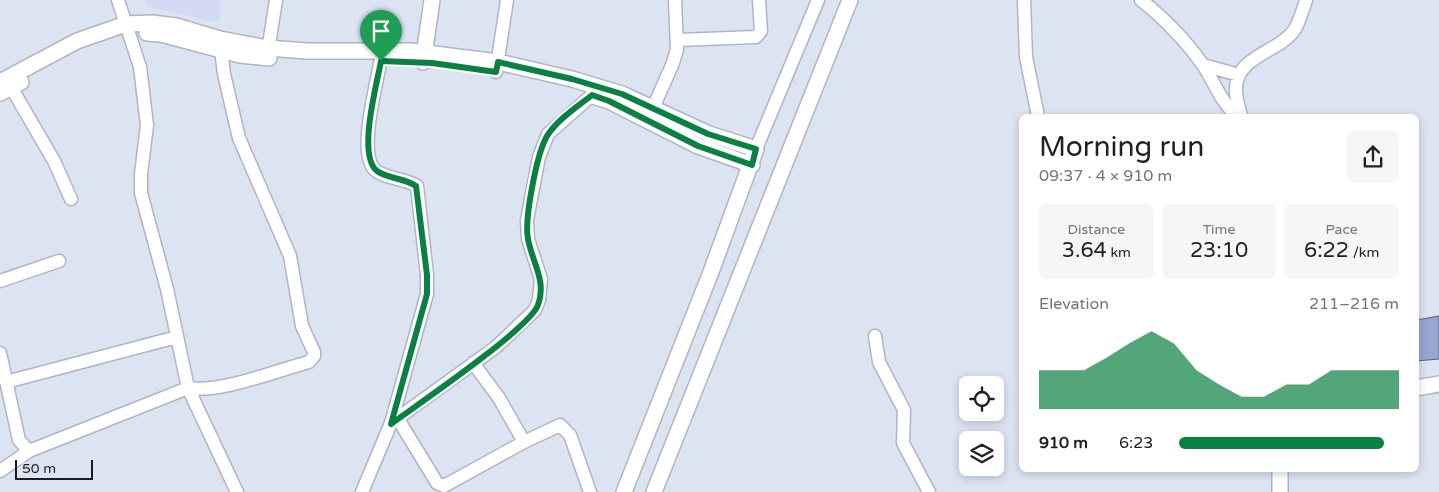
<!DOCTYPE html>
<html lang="en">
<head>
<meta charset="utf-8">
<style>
	body { margin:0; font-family:"Varela Round",sans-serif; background:#f6f6f6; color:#202124; height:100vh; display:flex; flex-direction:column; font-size:19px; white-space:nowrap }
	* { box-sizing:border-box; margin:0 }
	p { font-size:16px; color:#757577 }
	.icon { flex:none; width:28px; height:28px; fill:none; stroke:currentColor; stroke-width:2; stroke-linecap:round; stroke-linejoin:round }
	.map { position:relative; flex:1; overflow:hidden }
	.sheet { position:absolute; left:1019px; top:114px; width:400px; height:358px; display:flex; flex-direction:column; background:#fff; border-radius:8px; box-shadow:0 2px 8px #0003 }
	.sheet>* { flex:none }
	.controls { position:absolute; left:959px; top:376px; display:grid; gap:10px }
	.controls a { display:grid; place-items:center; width:45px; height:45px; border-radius:8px; background:#fff; box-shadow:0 2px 8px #0003; font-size:25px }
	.scale { position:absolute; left:15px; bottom:12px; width:78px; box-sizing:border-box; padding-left:5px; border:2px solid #1b1d22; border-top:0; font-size:14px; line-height:18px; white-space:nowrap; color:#1b1d22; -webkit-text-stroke:4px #dce3f1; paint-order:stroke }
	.pin { position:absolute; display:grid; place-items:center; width:42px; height:42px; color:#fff; margin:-51px -21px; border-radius:50% 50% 50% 0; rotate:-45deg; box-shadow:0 0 5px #0007 }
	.pin .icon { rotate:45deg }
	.round { display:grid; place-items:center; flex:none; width:52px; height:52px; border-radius:8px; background:#f6f6f6 }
	.head { display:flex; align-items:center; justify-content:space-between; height:85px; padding:0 20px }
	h1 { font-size:28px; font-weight:600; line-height:38px }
	.stats { display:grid; grid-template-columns:repeat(3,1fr); gap:8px; height:85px; padding:5px 20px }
	.stats div { display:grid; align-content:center; border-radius:8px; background:#f6f6f6; text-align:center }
	.stats b { font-size:21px; font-weight:600 }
	.stats small { font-size:14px; font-weight:400 }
	.stats p { font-size:14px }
	.chart { height:140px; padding:10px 20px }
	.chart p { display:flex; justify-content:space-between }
	.chart svg { width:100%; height:90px; margin-top:5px; fill:#0b8043; opacity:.7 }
	ul { padding:0 20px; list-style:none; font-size:16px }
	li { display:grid; grid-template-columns:80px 60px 1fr; align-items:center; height:38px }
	li i { height:12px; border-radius:6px; background:#0b8043 }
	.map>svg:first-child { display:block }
	.built { fill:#d2dbf1 }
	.building { fill:#95a6d1; stroke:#5c616e }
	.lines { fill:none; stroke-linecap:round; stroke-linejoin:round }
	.minor-casing { stroke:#afb5c3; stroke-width:15 }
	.tertiary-casing { stroke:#afb5c3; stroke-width:18 }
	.minor { stroke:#fff; stroke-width:12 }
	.tertiary { stroke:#fff; stroke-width:15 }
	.route-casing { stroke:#fff; stroke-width:10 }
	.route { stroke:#0b8043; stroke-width:6 }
</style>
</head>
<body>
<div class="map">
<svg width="1439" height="492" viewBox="0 0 1439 492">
	<rect width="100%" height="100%" fill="#dce3f1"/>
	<path class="built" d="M145 0H221L219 23 148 7Z"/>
	<path class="building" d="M1439 316V359L1416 361V320Z"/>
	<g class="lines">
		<defs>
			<path id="minor" d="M118 0 140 67 147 125 141 174V193L167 289 188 388 237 492
				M1024 0 1026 57 1038 116
				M1141 0C1163 17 1187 42 1203 65 1215 83 1220 101 1237 116
				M678 40 756 37 761 31 759 0
				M267 57 276 0
				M1203 65 1239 75
				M496 72 507 0
				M11 87 54 161 71 199
				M650 115 673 63 677 49 675 0
				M1241 116C1239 107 1235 96 1236 86 1239 55 1280 52 1295 29 1300 20 1303 9 1306 0
				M756 149 818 0
				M0 281 59 261
				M875 336 879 362 904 410 903 443 929 492
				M0 353 19 440 29 451 188 388C221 393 275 371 309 362L314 356V352L302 326 290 256 239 138 224 74 221 50
				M473 363 499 398 524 442
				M6 382 177 337
				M398 419 437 483 444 486 524 442 560 425 570 435 590 492
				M391 423 496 347 535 310 539 300 541 279 528 239 527 220 539 157 548 134 592 95
				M0 471 29 451
				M362 492 391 423 427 294V275L417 186C405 178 384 179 374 169 357 150 379 77 382 52"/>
			<path id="tertiary" d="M147 33 161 34 240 55 269 58
				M423 62 432 0
				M0 82 77 41 126 24 152 23 176 26 220 39 267 48 307 51H410L498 62 572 79 622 94 709 134 756 149 711 272 624 492
				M0 93 21 82
				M593 96 609 101 698 146 752 165
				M1416 388 1439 384
				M654 492 850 0
				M1280 492V469"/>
		</defs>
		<use href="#minor" class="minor-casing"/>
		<use href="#tertiary" class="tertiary-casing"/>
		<use href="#minor" class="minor"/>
		<use href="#tertiary" class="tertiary"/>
	</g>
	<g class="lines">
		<defs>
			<path id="route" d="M381 61 432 63 496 72 498 62 572 79 622 94 708 134 756 149 752 165 698 146 609 101 592 95C577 107 557 120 547 136 537 153 524 219 528 239 532 262 547 281 538 305 529 329 417 405 391 424L427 294V275L416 186C405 178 388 179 377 171 357 155 377 84 381 61Z"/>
		</defs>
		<use href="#route" class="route-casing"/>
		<use href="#route" class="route"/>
	</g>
</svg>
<div class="controls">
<a><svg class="icon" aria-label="locate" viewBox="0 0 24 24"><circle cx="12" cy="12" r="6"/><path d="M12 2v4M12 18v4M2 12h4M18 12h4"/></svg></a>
<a><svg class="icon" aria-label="layers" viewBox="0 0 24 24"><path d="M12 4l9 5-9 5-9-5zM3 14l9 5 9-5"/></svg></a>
</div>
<div class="scale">50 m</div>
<div class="pin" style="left:381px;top:61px;background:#1e9e55"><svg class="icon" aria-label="arrive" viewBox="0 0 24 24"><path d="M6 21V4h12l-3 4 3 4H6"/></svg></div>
<section class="sheet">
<div class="head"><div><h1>Morning run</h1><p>09:37 · 4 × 910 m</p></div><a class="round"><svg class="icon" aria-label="share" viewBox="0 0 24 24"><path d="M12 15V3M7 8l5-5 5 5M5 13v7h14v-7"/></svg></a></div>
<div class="stats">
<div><p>Distance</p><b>3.64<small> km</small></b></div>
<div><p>Time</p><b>23:10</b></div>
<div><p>Pace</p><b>6:22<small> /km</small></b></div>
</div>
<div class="chart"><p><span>Elevation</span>211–216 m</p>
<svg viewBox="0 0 160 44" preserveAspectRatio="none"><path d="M0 44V25L10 25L20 25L30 19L40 12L50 6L60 12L70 25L80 32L90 38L100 38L110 32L120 32L130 25L140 25L150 25L160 25V44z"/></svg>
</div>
<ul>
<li><b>910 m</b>6:23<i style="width:93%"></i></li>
</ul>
</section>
</div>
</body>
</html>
